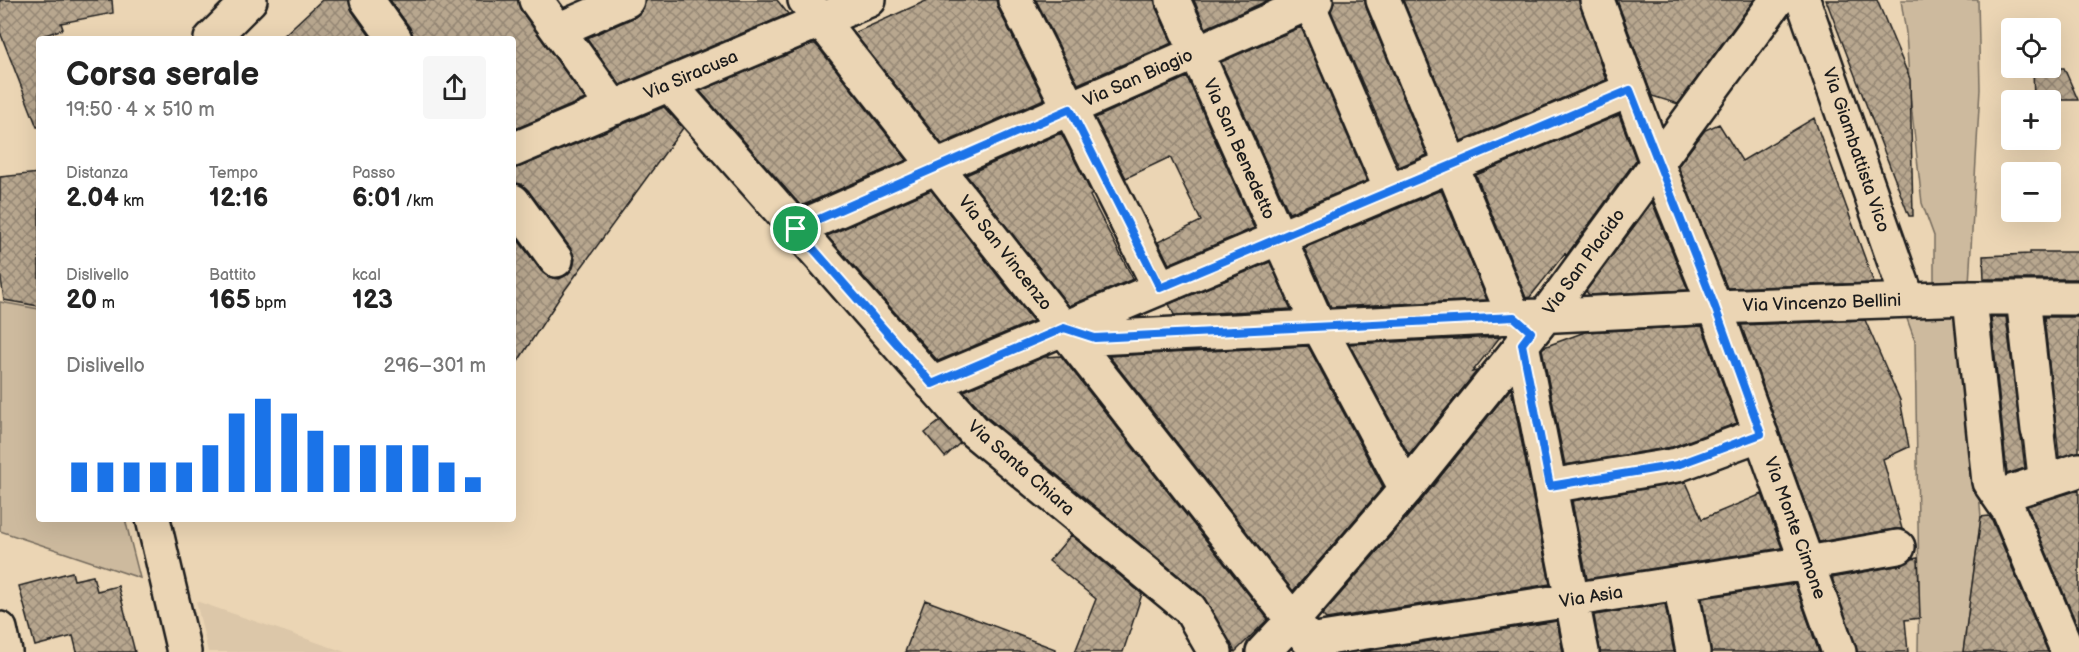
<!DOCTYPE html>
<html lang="it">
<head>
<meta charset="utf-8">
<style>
	body { margin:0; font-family:"Balsamiq Sans",sans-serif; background:#f6f6f6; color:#222; height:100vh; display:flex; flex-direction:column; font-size:22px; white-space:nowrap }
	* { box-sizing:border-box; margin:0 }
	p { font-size:20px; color:#767676 }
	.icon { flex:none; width:33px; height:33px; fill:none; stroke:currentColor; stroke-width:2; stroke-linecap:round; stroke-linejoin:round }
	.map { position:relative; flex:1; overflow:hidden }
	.panel { position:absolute; left:36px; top:36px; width:480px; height:486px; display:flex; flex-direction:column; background:#fff; border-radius:6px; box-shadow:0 6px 24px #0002 }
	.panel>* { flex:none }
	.controls { position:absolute; left:2001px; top:18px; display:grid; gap:12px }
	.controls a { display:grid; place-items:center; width:60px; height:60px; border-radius:6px; background:#fff; box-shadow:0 6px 24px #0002; font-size:30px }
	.pin { position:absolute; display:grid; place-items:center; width:51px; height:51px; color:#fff; margin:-26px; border:3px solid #fff; border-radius:50%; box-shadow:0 2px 6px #0007 }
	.round { display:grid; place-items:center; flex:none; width:63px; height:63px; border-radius:6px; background:#f6f6f6 }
	.overview { display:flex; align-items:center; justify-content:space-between; height:102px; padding:0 30px }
	h1 { font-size:33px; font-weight:700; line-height:45px }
	.metrics { display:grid; grid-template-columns:repeat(3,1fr); gap:9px; height:102px; padding:6px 30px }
	.metrics div { display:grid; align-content:center }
	.metrics b { font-size:26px; font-weight:700 }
	.metrics small { font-size:16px; font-weight:400 }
	.metrics p { font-size:16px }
	.chart { height:168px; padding:12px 30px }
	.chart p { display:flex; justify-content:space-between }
	.chart svg { width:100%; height:108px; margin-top:6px; stroke:#1a73e8; stroke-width:6 }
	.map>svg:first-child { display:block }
	.built { fill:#dcc7a9 }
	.green { fill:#cdba9e; stroke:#746b5d; stroke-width:1.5 }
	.building { fill:url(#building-cross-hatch); stroke:#1c1c1c; stroke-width:1.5 }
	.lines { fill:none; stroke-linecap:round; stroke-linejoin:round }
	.pedestrian-casing { stroke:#1c1c1c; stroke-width:34 }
	.minor-casing { stroke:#1c1c1c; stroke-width:38 }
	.tertiary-casing { stroke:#1c1c1c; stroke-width:38 }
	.pedestrian { stroke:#ebd5b4; stroke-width:30 }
	.minor { stroke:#ebd5b4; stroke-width:33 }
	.tertiary { stroke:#ebd5b4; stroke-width:33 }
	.route-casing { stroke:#fff; stroke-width:12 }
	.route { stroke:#1a73e8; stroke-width:8 }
	.labels { text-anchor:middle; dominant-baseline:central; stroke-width:6; stroke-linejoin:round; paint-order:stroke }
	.street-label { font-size:18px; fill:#1c1c1c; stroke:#ebd5b4 }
</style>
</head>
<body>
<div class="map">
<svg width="2079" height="652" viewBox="0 0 2079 652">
	<defs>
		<pattern id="building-cross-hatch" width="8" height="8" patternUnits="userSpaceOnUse" patternTransform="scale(1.5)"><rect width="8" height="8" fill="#b8a78f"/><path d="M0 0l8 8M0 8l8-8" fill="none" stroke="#958774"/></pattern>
	</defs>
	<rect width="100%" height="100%" fill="#ebd5b4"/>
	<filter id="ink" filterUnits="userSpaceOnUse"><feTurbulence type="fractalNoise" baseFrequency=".0167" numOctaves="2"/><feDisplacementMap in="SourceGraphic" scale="12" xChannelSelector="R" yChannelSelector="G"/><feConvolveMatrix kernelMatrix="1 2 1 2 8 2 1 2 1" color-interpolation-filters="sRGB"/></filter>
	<g filter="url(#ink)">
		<path class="built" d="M196 601 345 652H208Z"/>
		<path class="green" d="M1901 0H1978L1980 89 1969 284 1934 281V236L1922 203 1910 94 1906 33Z
			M0 302 39 309V519H125L140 578 0 531Z
			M1963 315 1981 517 1963 652H1918L1919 584 1915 341 1906 316Z"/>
		<path class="building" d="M0 0H112L113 13 61 23 63 29 39 37V127H37L0 32Z
			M322 0H349L352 11 372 39H280Z
			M390 0H518L521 11 585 99 513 130V39H413L410 28Z
			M645 0H777L788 14 620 85 587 38 635 17 642 11Z
			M928 0H996L998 8 1044 99 942 144 854 33Z
			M1036 0H1155L1156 8 1172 43 1078 84Z
			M1194 0H1269L1206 28Z
			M1334 0H1365L1366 7 1427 155 1399 167 1331 11Z
			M1403 0H1579L1606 80 1461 141Z
			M1617 0H1754L1678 104 1652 96Z
			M1826 0H1877L1910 79 1913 216H1909Z
			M1301 27 1367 181 1289 213 1221 62Z
			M812 44H815L819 48 907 160 801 206 700 91Z
			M2033 68H2064L2078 100H2034Z
			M1187 77 1254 228 1169 264 1158 242 1201 221 1170 157 1126 178 1095 118Z
			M664 107 683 128 562 294 513 369V233L541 271 549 277 559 279 567 275 573 268 575 259 571 249 528 190 521 184 513 183V168L520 167Z
			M1619 115 1636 160 1566 256 1565 253 1530 297 1526 298 1476 175Z
			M1814 118 1874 283 1727 288 1678 166 1705 130 1719 124 1742 161Z
			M1061 133 1092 194 1090 196 1133 279 1069 306 966 175Z
			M39 173V306L4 300 0 272V177Z
			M931 190 1033 321 938 361 827 236Z
			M1441 190 1487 300 1331 307 1304 248Z
			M1652 202 1688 290 1589 295 1586 291Z
			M2030 252H2079V279H1984L1983 256 2030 254Z
			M1270 262 1291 309 1174 315 1169 304Z
			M1991 317H2006L2025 468 2007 474Z
			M2044 317H2079V452L2059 457Z
			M1865 320 1900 400 1909 447 1883 459 1902 529H1895L1819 542 1741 325Z
			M1702 326 1737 423 1672 447 1565 465 1542 349 1544 347 1585 332Z
			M1500 337 1472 372 1477 371 1409 455 1349 344Z
			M1308 346 1383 487 1293 591 1109 356Z
			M1061 356 1268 619 1235 652 1202 595 987 417 964 391 1044 357Z
			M1511 388 1550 584 1326 619 1322 615 1421 501Z
			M940 421 960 443 945 457 925 433Z
			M1686 482 1702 519 1762 494 1782 548 1587 579 1572 501Z
			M2079 490V630L2027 506Z
			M1989 516 1992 520 2048 652H1963L1981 517Z
			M1071 535 1142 594 1123 652H1075L1096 599 1049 561Z
			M1918 558 1920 618 1905 620 1908 652H1857L1832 578 1901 565 1912 559Z
			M72 572 74 580 93 576 97 591 118 586 135 652H77L73 636 35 646 19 586Z
			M1795 584 1819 652H1711L1702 598Z
			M925 600 1055 649V652H905Z
			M1665 604 1674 652H1600L1594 615Z
			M1557 621 1563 652H1360Z"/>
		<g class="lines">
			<defs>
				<path id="pedestrian" d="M1309 3 1390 191
					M2038 430 2044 480"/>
				<path id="minor" d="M367 0 395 39
					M536 0 614 108
					M805 0 1309 641 1807 563 1898 547
					M1015 0 1160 288
					M1173 0 1319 327 1406 489
					M1383 0 1514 317 1530 331
					M1597 0 1657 163 1715 307 1839 652
					M1803 0 1908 300
					M558 30 627 0
					M669 84 974 431 1190 609 1215 652
					M513 150 869 0
					M513 201 556 260
					M796 229 1316 0
					M1970 298 1989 482 2009 511 2068 652
					M2023 298 2038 430
					M1064 328 1095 338 1715 307 1970 298H2079
					M1522 344 1582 652
					M932 384 1630 90
					M1550 486 1677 465 1761 434
					M1999 496 2079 470
					M1680 583 1693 652
					M0 629 5 652
					M1263 652 1293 620 1406 489 1545 316 1777 0"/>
				<path id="tertiary" d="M211 39 250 0
					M153 519 184 652"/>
			</defs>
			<use href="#pedestrian" class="pedestrian-casing"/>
			<use href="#minor" class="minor-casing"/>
			<use href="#tertiary" class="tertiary-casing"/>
			<use href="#pedestrian" class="pedestrian"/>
			<use href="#minor" class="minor"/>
			<use href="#tertiary" class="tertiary"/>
		</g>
	</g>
	<g class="lines" filter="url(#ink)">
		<defs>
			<path id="route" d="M1630 90 1715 307 1761 434 1677 465 1550 486 1522 344 1531 332 1514 317 1095 338 1064 328 932 384 796 229 1070 109 1160 288Z"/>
		</defs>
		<use href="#route" class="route-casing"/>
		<use href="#route" class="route"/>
	</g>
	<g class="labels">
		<g class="street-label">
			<text transform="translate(691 75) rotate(-23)">Via Siracusa</text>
			<text transform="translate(1138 78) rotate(-24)">Via San Biagio</text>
			<text transform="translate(1239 149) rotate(66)">Via San Benedetto</text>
			<text transform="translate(1856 150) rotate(71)">Via Giambattista Vico</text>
			<text transform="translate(1005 253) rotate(52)">Via San Vincenzo</text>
			<text transform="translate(1584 262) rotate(-54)">Via San Placido</text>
			<text transform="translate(1822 303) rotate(-2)">Via Vincenzo Bellini</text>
			<text transform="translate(1021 468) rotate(41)">Via Santa Chiara</text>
			<text transform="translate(1795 528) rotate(70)">Via Monte Cimone</text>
			<text transform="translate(1591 597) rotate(-9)">Via Asia</text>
		</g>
	</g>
</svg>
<div class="controls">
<a><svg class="icon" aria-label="locate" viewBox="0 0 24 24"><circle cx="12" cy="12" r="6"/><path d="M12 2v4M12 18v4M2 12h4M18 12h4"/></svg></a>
<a>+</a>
<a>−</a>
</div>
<div class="pin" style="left:796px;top:229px;background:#1e9e55"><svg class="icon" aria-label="arrive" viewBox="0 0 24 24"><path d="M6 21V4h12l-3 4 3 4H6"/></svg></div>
<section class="panel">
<div class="overview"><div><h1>Corsa serale</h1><p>19:50 · 4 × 510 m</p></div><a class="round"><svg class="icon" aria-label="share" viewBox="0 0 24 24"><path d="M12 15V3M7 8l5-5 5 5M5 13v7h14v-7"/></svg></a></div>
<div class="metrics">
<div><p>Distanza</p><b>2.04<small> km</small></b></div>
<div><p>Tempo</p><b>12:16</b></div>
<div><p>Passo</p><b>6:01<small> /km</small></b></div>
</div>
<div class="metrics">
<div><p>Dislivello</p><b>20<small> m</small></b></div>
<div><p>Battito</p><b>165<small> bpm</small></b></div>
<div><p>kcal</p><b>123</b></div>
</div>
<div class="chart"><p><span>Dislivello</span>296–301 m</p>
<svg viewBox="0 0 160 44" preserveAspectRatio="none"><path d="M5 44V32M15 44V32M25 44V32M35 44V32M45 44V32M55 44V25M65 44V12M75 44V6M85 44V12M95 44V19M105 44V25M115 44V25M125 44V25M135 44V25M145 44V32M155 44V38"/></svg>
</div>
</section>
</div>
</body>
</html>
